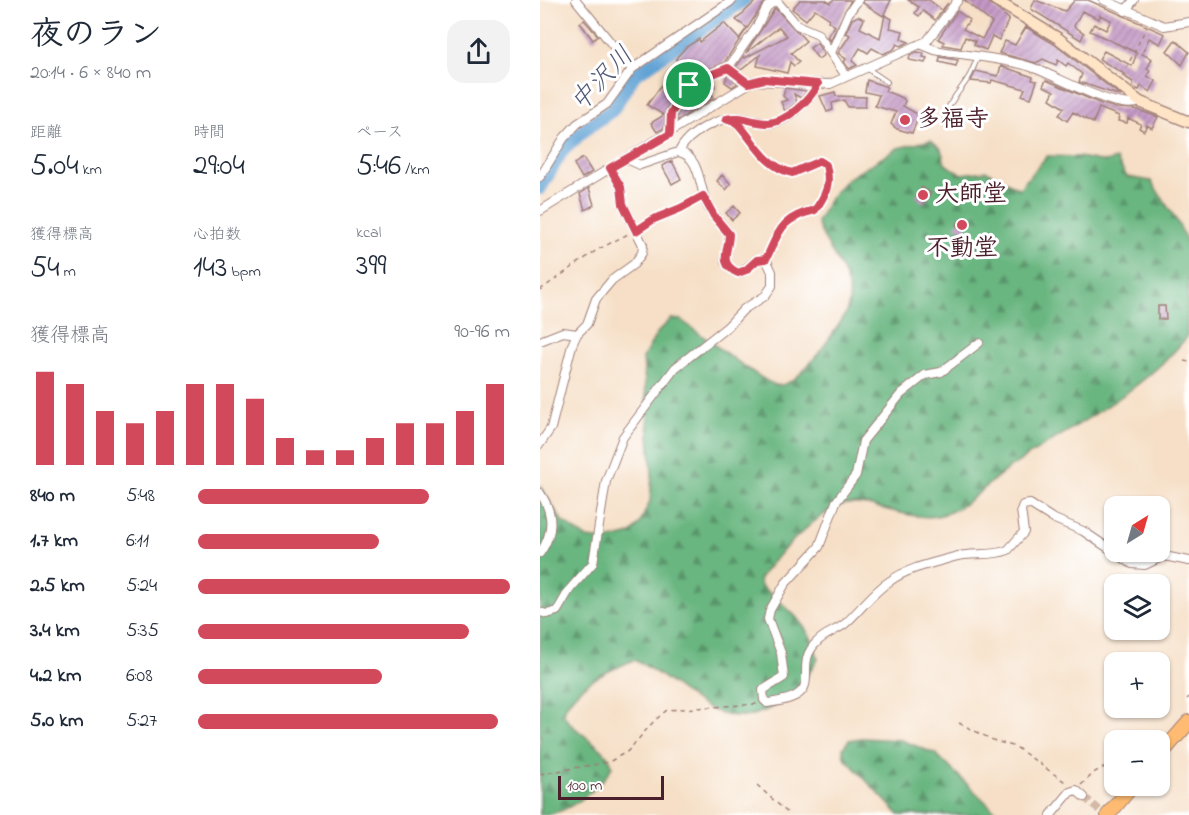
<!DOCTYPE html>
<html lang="ja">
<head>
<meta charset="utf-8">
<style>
	body { margin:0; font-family:"Indie Flower","Klee One",sans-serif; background:#f2f2f3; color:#1f2937; height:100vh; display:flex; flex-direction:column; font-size:22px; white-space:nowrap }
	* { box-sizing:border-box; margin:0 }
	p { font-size:20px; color:#747a83 }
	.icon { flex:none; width:33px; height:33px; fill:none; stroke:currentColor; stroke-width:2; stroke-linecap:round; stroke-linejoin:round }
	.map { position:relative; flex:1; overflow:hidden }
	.details { display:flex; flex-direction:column; background:#fff; width:540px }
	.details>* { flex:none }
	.needle { width:39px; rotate:37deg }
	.controls { position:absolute; left:564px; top:496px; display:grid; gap:12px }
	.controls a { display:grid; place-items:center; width:66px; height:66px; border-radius:12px; background:#fff; box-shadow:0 2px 4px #0004; font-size:30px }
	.scale { position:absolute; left:18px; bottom:15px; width:106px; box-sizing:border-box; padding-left:6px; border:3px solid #4a1f2b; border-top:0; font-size:16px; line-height:21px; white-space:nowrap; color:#4a1f2b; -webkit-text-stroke:4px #fff; paint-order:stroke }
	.pin { position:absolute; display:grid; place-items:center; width:51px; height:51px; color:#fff; margin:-26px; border:3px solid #fff; border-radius:50%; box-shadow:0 2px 6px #0007 }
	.round { display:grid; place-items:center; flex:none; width:63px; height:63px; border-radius:18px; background:#f2f2f3 }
	.overview { display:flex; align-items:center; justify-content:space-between; height:102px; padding:0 30px }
	h1 { font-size:33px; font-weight:600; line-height:45px }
	.figures { display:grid; grid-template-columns:repeat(3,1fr); gap:9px; height:102px; padding:6px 30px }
	.figures div { display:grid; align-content:center }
	.figures b { font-size:30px; font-weight:600 }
	.figures small { font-size:16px; font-weight:400 }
	.figures p { font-size:16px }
	.chart { height:168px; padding:12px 30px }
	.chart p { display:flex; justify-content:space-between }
	.chart svg { width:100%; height:108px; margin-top:6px; stroke:#d1495b; stroke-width:6 }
	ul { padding:0 30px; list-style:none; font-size:20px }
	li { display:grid; grid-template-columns:96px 72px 1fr; align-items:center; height:45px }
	li i { height:15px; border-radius:8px; background:#d1495b }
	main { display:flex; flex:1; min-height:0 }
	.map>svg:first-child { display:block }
	.forest { fill:url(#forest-firs); stroke:#5a6a56; stroke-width:1.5 }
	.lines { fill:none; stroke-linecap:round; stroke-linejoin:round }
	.river { stroke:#61a2d4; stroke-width:14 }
	.building { fill:url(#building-hatch) }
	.minor-tunnel { stroke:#d4b9a7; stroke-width:8; stroke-dasharray:8 4; stroke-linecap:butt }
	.service-casing { stroke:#a07f78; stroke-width:6 }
	.minor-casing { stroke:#a07f78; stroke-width:10 }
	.secondary-casing { stroke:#a07f78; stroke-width:13 }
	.motorway-casing { stroke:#a07f78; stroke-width:16 }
	.path { stroke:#a07f78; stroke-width:1.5; stroke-dasharray:4.5 4.5; stroke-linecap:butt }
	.service { stroke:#fff; stroke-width:4 }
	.minor { stroke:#fff; stroke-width:8 }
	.secondary { stroke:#ffe4c6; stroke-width:10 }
	.motorway { stroke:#febb71; stroke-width:14 }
	.route-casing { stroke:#fff; stroke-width:12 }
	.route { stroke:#d1495b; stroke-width:8 }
	.poi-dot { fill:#d1495b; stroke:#fff; stroke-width:2 }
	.labels { text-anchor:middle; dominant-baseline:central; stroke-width:6; stroke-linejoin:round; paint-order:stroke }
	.poi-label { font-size:24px; font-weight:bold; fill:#4a1f2b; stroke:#fff; text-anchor:start }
	.water-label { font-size:26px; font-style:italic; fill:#545a77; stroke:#fff }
</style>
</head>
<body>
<main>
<section class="details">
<div class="overview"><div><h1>夜のラン</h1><p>20:14 · 6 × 840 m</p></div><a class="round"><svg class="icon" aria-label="share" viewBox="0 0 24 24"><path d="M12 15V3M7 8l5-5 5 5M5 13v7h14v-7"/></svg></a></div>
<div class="figures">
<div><p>距離</p><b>5.04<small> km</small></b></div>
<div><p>時間</p><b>29:04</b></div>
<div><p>ペース</p><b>5:46<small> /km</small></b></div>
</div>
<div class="figures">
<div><p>獲得標高</p><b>54<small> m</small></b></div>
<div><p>心拍数</p><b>143<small> bpm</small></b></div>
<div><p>kcal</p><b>399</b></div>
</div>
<div class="chart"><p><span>獲得標高</span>90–96 m</p>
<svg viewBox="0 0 160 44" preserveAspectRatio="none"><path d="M5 44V6M15 44V11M25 44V22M35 44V27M45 44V22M55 44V11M65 44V11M75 44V17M85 44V33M95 44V38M105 44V38M115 44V33M125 44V27M135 44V27M145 44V22M155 44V11"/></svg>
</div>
<ul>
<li><b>840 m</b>5:48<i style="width:74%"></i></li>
<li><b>1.7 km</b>6:11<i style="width:58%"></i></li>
<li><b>2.5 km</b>5:24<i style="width:100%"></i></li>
<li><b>3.4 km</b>5:35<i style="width:87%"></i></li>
<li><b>4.2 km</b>6:08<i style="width:59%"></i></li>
<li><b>5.0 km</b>5:27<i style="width:96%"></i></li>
</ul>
</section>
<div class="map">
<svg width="649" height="815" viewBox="0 0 649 815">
	<defs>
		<pattern id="forest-firs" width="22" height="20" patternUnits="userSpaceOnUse" patternTransform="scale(1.5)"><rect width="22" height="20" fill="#69b680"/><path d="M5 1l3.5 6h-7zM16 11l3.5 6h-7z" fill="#589369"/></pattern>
		<pattern id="building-hatch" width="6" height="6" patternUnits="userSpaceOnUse" patternTransform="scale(1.5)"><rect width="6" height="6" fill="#c499c6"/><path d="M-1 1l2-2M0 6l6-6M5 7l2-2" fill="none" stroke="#a17ca1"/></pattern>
	</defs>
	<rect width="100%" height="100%" fill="#fff"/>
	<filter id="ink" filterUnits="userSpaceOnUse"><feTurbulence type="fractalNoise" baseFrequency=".0167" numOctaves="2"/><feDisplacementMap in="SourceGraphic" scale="12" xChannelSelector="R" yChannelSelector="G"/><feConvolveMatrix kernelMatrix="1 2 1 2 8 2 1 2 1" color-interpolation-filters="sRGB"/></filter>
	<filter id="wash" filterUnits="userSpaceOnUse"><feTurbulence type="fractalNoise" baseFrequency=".008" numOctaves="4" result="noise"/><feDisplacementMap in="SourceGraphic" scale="24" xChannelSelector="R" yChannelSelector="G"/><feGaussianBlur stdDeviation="1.35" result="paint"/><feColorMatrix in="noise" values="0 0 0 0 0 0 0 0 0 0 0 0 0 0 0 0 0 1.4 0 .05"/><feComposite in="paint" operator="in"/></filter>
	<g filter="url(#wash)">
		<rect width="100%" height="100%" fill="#f6dfc6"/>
		<path class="forest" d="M391 140 401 149 405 164 421 174 447 171 479 189 507 156 539 157 565 162 576 159 587 177 611 181 637 221 649 246 647 337C600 395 528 428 468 469 449 481 431 504 410 512 377 527 340 501 307 504 283 506 231 560 219 580L221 586C245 605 273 627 278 659 266 680 255 693 234 706 176 740 142 681 94 660 68 671 33 685 23 713 32 733 71 748 72 767 59 790 26 815 0 815V486L22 521 46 538 67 540 91 534 99 525 110 501 112 474 103 358 117 333 131 319 141 320C156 331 225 384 236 385 253 388 275 358 284 346 294 331 312 312 309 293 306 267 285 247 277 222L291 197 307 179 358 148Z
			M321 738 361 740 396 754 459 815H359L304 757 303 748 309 740Z"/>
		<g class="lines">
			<path class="river" d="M0 188 21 152 44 130 72 110 94 75 204 0"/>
		</g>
		<g id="blocks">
			<path class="building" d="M217 0H226L184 63 147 77 136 59 137 57 146 47 159 39 160 42 184 23 199 39 207 28 196 20Z
				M260 0H285L290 3 293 0H311L290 41 287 37 295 26 288 21 290 19 275 9 266 20 252 9Z
				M324 0H351L343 16 323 3Z
				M368 0H389L402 10 408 3 395 20 383 11 379 16 375 13 379 7Z
				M424 0H445L469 19 459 40 452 36 446 50 434 45 435 41 425 37 421 48 403 45 404 42 398 39 417 11 430 20 423 29 442 39 452 23Z
				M495 0 525 11 535 0H548L625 34 620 44 609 38 602 54 612 59 607 69 610 71 607 76 616 81 610 92 601 86 599 90 593 87V82L585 77 586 75 559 59 564 51 592 66 597 53 550 31 554 24 566 30 571 20 560 15 559 19 542 11 534 26 544 33 541 40 491 9Z
				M235 8 266 41 251 53 259 62 254 66 250 62 247 73 217 66 220 55 201 70 196 67 204 56 205 58 247 36 239 27 206 53Z
				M345 15 352 19 350 28 363 31 361 39 369 42 361 46 357 44 354 49 343 54 332 48 328 53 320 48 312 61 317 65 309 69 304 62 306 59 298 53 310 35 306 33 312 19 318 16 324 19 320 28 340 38Z
				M44 20 58 36 53 40 40 23Z
				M486 27 514 44 581 96 539 82 542 74 528 63 526 66 518 60 516 65 503 59 496 63 459 53 465 41 475 45Z
				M635 40 649 52 642 65 627 51Z
				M277 43 284 55 278 59 270 48Z
				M377 52 384 53 383 57 387 58 385 63 369 60 370 55Z
				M400 57 418 60 416 66 399 62Z
				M461 66 493 77 492 80 497 81 491 98 482 95 485 89 452 80 451 83 431 81 436 71 458 76Z
				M187 75 198 83 197 84 192 87 185 82Z
				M133 78 143 83 126 110 124 128 117 132 111 123 124 115 107 105 123 83 126 81 131 83Z
				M327 80 347 87 345 91 363 98 365 101 363 106 379 115 372 133 357 129 351 124 356 112 335 106 339 95 325 92Z
				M506 80 559 103 576 108 595 109 618 117 612 128 607 125 604 131 599 128 601 124 588 118 587 123 578 121 579 116 559 108 553 123 533 112 527 121 519 115 524 108 510 99 514 91 503 86Z
				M173 81 175 87 169 89 174 98 162 105 160 102 166 98 154 89Z
				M245 88 267 91 261 98 254 94 257 102 245 111 241 102 247 100 243 96Z
				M295 92 296 96 326 97 325 107H308L304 100 292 103 293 110 287 112 280 96Z
				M145 102 155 109 137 121V115Z
				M43 158 52 172 42 178 34 164Z
				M132 161 141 179 132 184 122 166Z
				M182 175 191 184 186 190 177 181Z
				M382 187 391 193 384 203 376 197Z
				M49 188 54 205 45 210 40 194Z
				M194 206 200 213 192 220 186 213Z
				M421 219 428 226 423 231 416 225Z
				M618 306H625L626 319H618Z"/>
		</g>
	</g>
	<g filter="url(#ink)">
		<use href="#blocks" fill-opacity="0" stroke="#a07f78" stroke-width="1.5"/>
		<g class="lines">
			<path class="minor-tunnel" d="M544 797 565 815"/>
			<defs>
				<path id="service" d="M328 69 347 82
					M405 125C404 104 420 93 430 75 433 69 435 63 438 57"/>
				<path id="minor" d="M36 0 92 69
					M564 0 624 26 649 22
					M585 11 594 0
					M380 44 395 50C426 56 460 57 491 67 516 75 576 112 600 102
					M291 53 308 14 318 0
					M188 68 208 83
					M130 134 131 113 151 82 188 68 216 28 227 7 236 0 257 25 278 34 306 76
					M139 152C148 132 180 116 201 118 212 119 222 125 233 123 249 120 271 99 278 84
					M0 177 24 138 37 124 67 104 92 69 193 0
					M0 211 213 81 290 84 387 41 418 0
					M0 341 23 332 37 334
					M439 343 401 372 385 375 361 394 323 441 316 475 296 502 279 547 245 584 230 610 228 619 241 653 244 677 223 690 224 700 227 703C292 696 249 668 277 642 285 633 299 630 307 622 321 609 334 591 350 581 368 568 393 563 414 557 431 552 452 557 468 550L484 532 481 510 483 505 490 504 512 518 543 531 592 564 605 565 624 556 649 561
					M0 444 11 428 32 345 37 334 47 324 56 299 72 280 94 264 102 253 103 245 83 204 81 187 70 168
					M0 493C14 513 14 533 0 553
					M0 612 7 614 17 611 30 589 53 563 66 481 83 437 135 368 187 327 204 309 225 296 232 286V272L226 259 217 260 200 273 192 270 185 262 189 234C182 224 174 217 168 207 159 189 161 155 138 152L100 165 87 159
					M511 815 530 792 536 790 544 797"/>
				<path id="secondary" d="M455 0 518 38 600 102 649 122"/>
				<path id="motorway" d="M620 755 649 722
					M568 815 592 786"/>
			</defs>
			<use href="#service" class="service-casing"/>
			<use href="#minor" class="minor-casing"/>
			<use href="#secondary" class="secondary-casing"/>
			<use href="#motorway" class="motorway-casing"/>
			<path class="path" d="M582 77 606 28
				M199 126C208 141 235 176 255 173 264 171 272 164 280 161 295 170 288 202 274 210 267 214 259 211 252 216 242 225 233 240 229 252
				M102 227 157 199
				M0 290 57 250 90 233
				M644 361 649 362
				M647 699 649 697
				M419 723 455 741 476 747 528 784
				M613 741 621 736
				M0 774 69 762 88 751 114 721 127 710 217 704
				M217 785 250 815
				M541 785 555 772 574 762"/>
			<use href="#service" class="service"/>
			<use href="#minor" class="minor"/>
			<use href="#secondary" class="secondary"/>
			<use href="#motorway" class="motorway"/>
		</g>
	</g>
	<g class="lines" filter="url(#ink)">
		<defs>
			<path id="route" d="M188 68 208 83 224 79 278 84C270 100 246 123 227 123 213 123 201 115 186 119 190 121 196 121 199 125 216 144 225 166 252 173L280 161 286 165C291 184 286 195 275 210 241 218 240 230 226 259L217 260 206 270 198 273C177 263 189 251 189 234L174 216 163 196 141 208 114 219 96 231 83 204 81 187 70 168 130 134 131 113 152 82Z"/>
		</defs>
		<use href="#route" class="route-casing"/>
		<use href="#route" class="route"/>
	</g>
	<g class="poi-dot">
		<circle cx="365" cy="120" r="6"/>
		<circle cx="383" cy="195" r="6"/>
		<circle cx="422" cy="225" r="6"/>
	</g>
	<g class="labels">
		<g class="poi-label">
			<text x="377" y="120">多福寺</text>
			<text x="395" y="195">大師堂</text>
			<text x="422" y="249" text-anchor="middle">不動堂</text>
		</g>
		<g class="water-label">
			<text transform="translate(63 80) rotate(-46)">中沢川</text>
		</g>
	</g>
</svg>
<div class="controls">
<a><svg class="needle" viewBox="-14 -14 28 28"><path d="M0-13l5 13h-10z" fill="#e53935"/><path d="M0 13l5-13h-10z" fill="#747a83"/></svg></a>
<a><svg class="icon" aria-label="layers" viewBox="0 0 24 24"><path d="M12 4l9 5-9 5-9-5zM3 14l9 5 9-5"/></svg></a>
<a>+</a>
<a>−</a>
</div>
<div class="scale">100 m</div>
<div class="pin" style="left:149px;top:85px;background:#1e9e55"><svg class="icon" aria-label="arrive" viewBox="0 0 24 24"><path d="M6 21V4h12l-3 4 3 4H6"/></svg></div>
</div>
</main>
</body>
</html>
